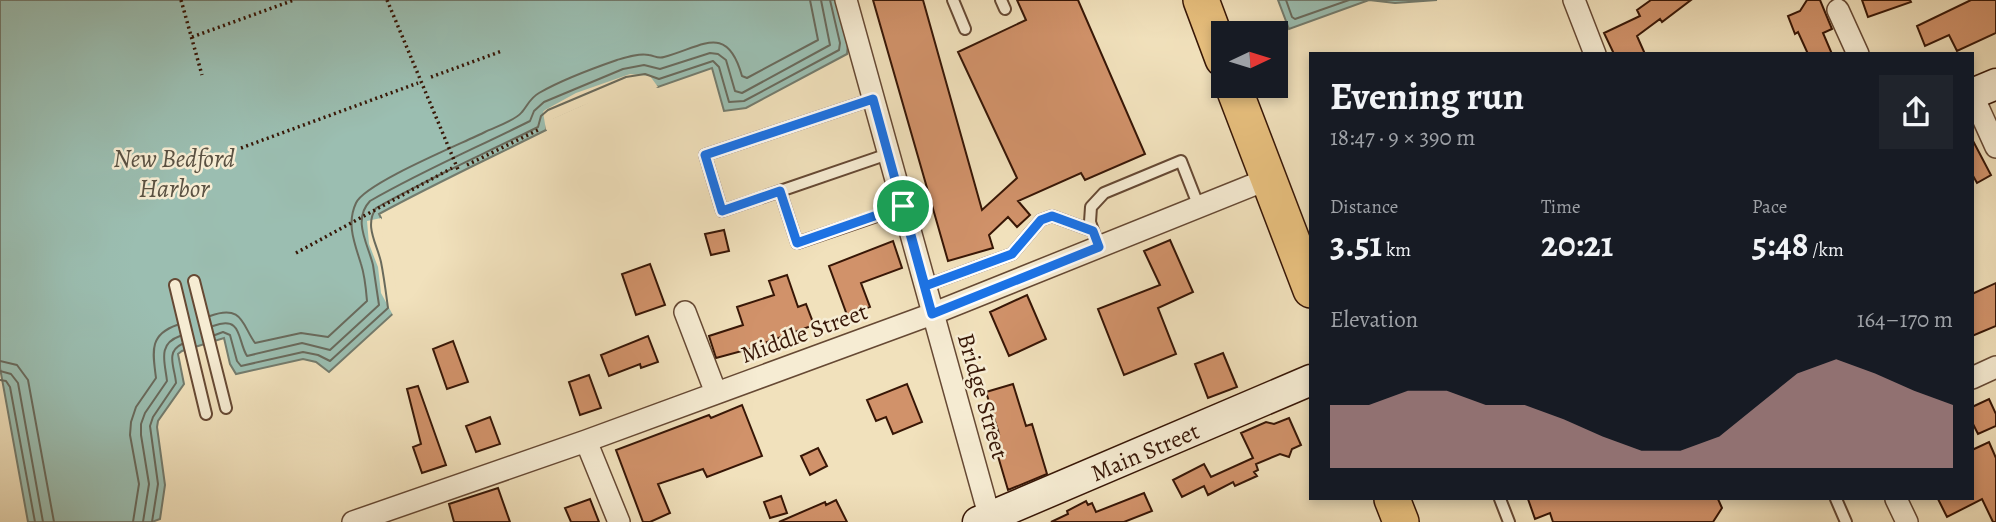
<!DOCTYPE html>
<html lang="en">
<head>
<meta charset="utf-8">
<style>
	body { margin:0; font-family:Alegreya,serif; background:#20242c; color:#f1f3f6; height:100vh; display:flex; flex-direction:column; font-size:26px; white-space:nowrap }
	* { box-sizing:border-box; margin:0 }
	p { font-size:23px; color:#9ea1a6 }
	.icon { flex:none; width:38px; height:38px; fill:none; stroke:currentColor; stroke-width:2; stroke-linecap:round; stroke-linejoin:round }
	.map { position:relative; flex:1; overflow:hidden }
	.side { position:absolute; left:1309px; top:52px; width:665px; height:448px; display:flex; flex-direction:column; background:#171b24; border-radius:0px; box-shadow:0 4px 10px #0003 }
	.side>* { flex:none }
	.needle { width:46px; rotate:86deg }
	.tools { position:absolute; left:1211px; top:21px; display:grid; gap:14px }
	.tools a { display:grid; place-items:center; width:77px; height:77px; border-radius:0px; background:#171b24; box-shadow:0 4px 10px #0003; font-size:35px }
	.pin { position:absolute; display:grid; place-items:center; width:60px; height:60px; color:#fff; margin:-30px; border:4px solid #fff; border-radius:50%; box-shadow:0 2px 7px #0007 }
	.round { display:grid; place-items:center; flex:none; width:74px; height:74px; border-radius:0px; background:#20242c }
	.overview { display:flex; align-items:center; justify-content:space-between; height:119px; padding:0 21px }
	h1 { font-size:38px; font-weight:700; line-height:52px }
	.figures { display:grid; grid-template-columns:repeat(3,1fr); gap:10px; height:119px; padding:7px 21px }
	.figures div { display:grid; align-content:center }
	.figures b { font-size:35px; font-weight:700 }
	.figures small { font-size:19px; font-weight:400 }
	.figures p { font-size:19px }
	.chart { height:196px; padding:14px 21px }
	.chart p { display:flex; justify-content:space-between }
	.chart svg { width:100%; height:126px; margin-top:7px; fill:#c59692; opacity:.7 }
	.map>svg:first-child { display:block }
	.water { fill:#9bbeb1; stroke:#737b6d; stroke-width:2 }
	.pier { fill:#f1e1bc }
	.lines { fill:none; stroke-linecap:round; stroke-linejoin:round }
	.shore { stroke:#696a5c; stroke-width:2 }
	.building { fill:#d1926a; stroke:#371606; stroke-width:2 }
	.service-casing { stroke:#664934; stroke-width:14 }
	.minor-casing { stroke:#664934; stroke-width:24 }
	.secondary-casing { stroke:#371606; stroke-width:33 }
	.trunk-casing { stroke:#371606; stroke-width:38 }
	.path { stroke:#371606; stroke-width:3.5; stroke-dasharray:2 3.5; stroke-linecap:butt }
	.service { stroke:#f6ecd3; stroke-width:10 }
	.minor { stroke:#f6ecd3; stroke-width:21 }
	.secondary { stroke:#f6ecd3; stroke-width:30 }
	.trunk { stroke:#e8c07e; stroke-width:35 }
	.route-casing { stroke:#fff; stroke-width:14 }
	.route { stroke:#1a73e8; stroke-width:9 }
	.labels { text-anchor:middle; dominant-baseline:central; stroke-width:5; stroke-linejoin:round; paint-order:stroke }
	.street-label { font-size:24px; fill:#371606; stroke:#f6ecd3 }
	.water-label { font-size:26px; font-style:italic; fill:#5a5142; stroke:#f6ecd3 }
</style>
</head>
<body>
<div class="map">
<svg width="1996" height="522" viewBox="0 0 1996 522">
	<rect width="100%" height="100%" fill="#f1e1bc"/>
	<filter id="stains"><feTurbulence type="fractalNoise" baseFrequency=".00286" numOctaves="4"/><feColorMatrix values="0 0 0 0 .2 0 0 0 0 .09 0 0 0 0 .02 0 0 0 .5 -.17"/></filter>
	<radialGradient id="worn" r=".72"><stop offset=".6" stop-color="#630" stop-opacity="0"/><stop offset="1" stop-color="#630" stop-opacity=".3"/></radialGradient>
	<path class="water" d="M0 0H836L848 43 847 54 746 108 724 111 712 68 658 87 645 81 628 84 547 120 546 130C490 158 434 184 379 214L381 218 378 222 397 310 329 372 316 362 303 359 236 374 230 364 224 338 182 351 178 354 184 384 158 421 157 427 165 485 160 519 152 522H28L0 368Z
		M1278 0H1437L1395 3 1369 0 1289 29Z"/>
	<path class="pier" d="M630 74 650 76 658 87H651L645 84 629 88 582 106 553 119 550 122V128L546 130 543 112 545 110 576 93Z
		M381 218 383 237 391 259 400 310 394 317 381 293 378 267 369 244 367 221Z"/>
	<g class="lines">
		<path class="shore" d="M1286 0 1292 17 1295 19 1349 0
			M210 316C243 304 242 325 255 343L301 333 328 337 367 301C366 289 365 276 361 264 355 244 346 224 356 203 365 183 461 144 485 132 495 127 515 121 522 112 528 105 530 98 539 93 563 79 591 69 617 60 627 57 639 53 649 55 655 56 658 59 664 57 702 47 727 22 742 76L747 78 818 40 810 0
			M213 326C243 315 237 340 247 356L302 343 330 350 379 305C377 292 375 278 373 265 368 244 352 220 370 201 422 171 476 148 530 121L534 111 544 102 623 69 644 65 660 69 710 53 718 54 726 60 735 91 742 93 830 45 821 0
			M215 335 223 332 230 335 237 361 241 366 303 352 318 355 330 361 388 308C386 293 384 277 381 262 377 244 364 226 376 208 429 178 484 154 538 127L541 116 548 110 626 77 645 74 659 79 713 61 719 67 729 102 744 101 839 50 840 43 830 0
			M0 361 17 365 28 380 54 522
			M0 371 11 374 18 383 43 522
			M0 380 6 381 10 387 35 522
			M133 522 139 484 130 435 131 422 136 407 156 378C153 353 148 335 177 325
			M143 522 149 484 141 435V424L145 413 167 381C165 362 157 344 180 336
			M152 522 158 484 150 426 153 417 176 383C175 368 165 352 182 344"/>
	</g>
	<path class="building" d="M873 0H923L982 210 1017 178 958 52 1026 20 1017 0H1078L1145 154 1085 180 1081 173 1018 201 1030 215 1017 227 1008 217 989 235 993 248 948 261Z
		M1651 0H1691L1662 22 1660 19 1637 36 1645 54H1614L1604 33 1640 16 1637 10Z
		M1807 0H1820L1832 29 1823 33 1832 54H1808L1798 32 1795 34 1788 16 1800 11Z
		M1862 0H1910L1911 2 1868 17Z
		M1971 0H1996V33L1957 51 1949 35 1925 46 1917 26Z
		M1972 139 1991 175 1977 183 1972 174Z
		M724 230 729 251 711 255 705 234Z
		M1170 240 1193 292 1158 308 1176 354 1124 375 1098 309 1160 285 1144 251Z
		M893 241 902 268 861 283 870 307 847 315 829 266Z
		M650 264 665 305 636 315 622 274Z
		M787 275 798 307 806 304 814 325 767 342 768 344 716 358 709 336 743 325 737 307 774 295 769 281Z
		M1996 283V326L1972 336V294Z
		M1027 295 1046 339 1009 356 990 312Z
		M648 336 658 362 641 368 640 364 609 376 601 355Z
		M453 341 468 382 447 389 433 349Z
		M1223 353 1237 387 1208 398 1195 364Z
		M589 375 601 408 580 415 569 382Z
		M907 384 922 422 893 434 886 417 876 421 867 400Z
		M1013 384 1026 426 1032 424 1047 474 1008 490 992 436 999 434 986 392Z
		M418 386 446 465 422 473 413 447 421 444 407 389Z
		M1989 399 1996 414V426L1978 434 1972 422V407Z
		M742 405 762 456 707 477 703 469 658 484 670 513 650 522H643L616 450 709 415 711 418Z
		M490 417 500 444 476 452 466 426Z
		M1289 418 1301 445 1292 449 1289 457 1280 454 1256 464 1258 470 1254 472 1257 476 1235 486 1233 482 1208 495 1204 486 1182 497 1173 480 1204 464 1211 477 1253 458 1241 433 1266 422 1274 424Z
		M1989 442 1996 458V522H1993L1982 499 1947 517 1938 499H1972V450Z
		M818 448 827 466 810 475 801 456Z
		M498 488 510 522H454L449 504Z
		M1144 493 1152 511 1124 522H1051L1068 514 1067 511 1086 501 1088 505 1092 503 1096 512Z
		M781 496 787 513 770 518 764 502Z
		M590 499 599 522H571L565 508Z
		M1528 499H1718L1722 508 1713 522H1553L1550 513 1535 519Z
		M836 500 847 522H779L825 502 826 505Z"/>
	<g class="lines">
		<defs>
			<path id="service" d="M953 0 965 29
				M1001 0 1005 9
				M873 99 705 155 722 211 888 154
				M780 191 797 243 903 207
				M1099 247 1090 222 1091 207 1104 193 1181 161 1199 207
				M194 281 226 408
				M175 285 206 414
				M925 286 1012 254 1041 220 1052 216 1093 231
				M1500 499 1509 522
				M1836 499 1846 522"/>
			<path id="minor" d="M846 0 991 522
				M1574 0 1595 54
				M1838 10 1858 54
				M1972 94 1996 147
				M685 312 716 393
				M1972 378 1996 367
				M586 441 619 522
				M1896 499 1907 522
				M353 522 586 441 932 314 1268 179"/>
			<path id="secondary" d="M1972 94 1996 84
				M978 522 1311 380"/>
			<path id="trunk" d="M1201 0 1223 59
				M1233 86 1311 290
				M1392 499 1401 522"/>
		</defs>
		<use href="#service" class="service-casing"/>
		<use href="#minor" class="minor-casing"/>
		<use href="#secondary" class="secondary-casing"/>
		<use href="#trunk" class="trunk-casing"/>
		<path class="path" d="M181 0 202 75
			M387 0 459 172
			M192 37 294 0
			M431 77 502 51
			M241 148 418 83
			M467 165 538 130
			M296 253 452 168"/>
		<use href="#service" class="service"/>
		<use href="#minor" class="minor"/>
		<use href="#secondary" class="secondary"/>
		<use href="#trunk" class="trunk"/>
	</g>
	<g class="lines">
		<defs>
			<path id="route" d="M903 206 797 243 780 191 722 211 705 155 873 99 932 314 1099 247 1093 231 1052 216 1041 220 1012 254 925 286 903 206"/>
		</defs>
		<use href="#route" class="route-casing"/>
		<use href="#route" class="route"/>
	</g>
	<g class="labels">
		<g class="street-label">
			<text transform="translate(804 333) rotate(-20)">Middle Street</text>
			<text transform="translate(983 396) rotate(74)">Bridge Street</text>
			<text transform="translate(1145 452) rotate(-23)">Main Street</text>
		</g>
		<g class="water-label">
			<text x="174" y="158">New Bedford<tspan x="174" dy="30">Harbor</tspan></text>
		</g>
	</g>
	<rect width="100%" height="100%" filter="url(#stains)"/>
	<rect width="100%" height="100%" fill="url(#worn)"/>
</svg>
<div class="tools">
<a><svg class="needle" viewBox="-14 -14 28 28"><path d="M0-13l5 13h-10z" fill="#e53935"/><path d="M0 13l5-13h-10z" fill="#9ea1a6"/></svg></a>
</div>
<div class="pin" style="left:903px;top:206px;background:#1e9e55"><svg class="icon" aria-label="arrive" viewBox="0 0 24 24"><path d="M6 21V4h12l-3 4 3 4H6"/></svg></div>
<section class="side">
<div class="overview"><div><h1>Evening run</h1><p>18:47 · 9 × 390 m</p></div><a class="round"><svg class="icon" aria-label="share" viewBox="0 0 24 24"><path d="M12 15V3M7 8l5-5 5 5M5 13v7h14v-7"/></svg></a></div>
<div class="figures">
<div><p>Distance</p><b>3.51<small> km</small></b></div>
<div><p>Time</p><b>20:21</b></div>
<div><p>Pace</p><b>5:48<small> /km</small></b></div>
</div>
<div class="chart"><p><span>Elevation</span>164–170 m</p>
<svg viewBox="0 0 160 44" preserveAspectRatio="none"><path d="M0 44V22L10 22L20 17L30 17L40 22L50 22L60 27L70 33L80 38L90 38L100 33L110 22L120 11L130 6L140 11L150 17L160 22V44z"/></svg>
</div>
</section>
</div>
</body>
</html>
